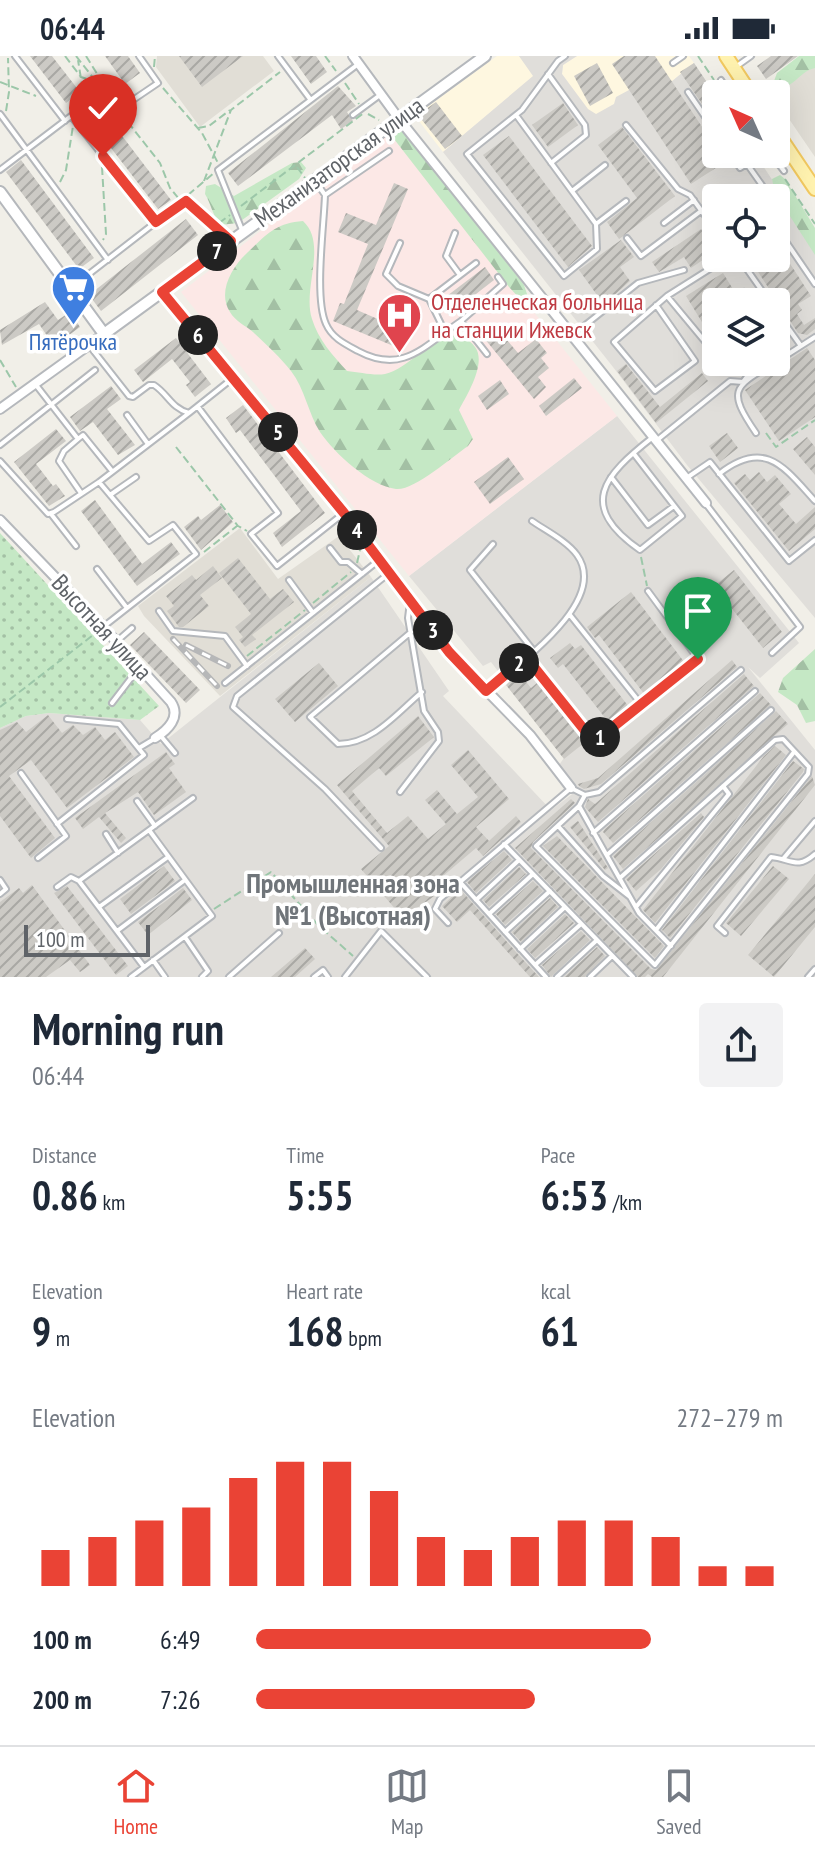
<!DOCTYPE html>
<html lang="en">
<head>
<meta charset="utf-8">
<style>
	body { margin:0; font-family:"PT Sans Narrow",sans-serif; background:#f2f2f3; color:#1f2937; height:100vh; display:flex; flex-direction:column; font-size:30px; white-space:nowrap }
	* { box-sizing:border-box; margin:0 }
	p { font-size:26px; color:#747a83 }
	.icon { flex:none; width:44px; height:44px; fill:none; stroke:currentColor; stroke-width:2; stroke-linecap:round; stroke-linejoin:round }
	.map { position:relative; height:921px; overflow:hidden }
	.panel { display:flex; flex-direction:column; background:#fff; flex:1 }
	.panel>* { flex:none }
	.needle { width:52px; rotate:315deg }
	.tools { position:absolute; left:702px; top:24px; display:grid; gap:16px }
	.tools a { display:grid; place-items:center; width:88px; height:88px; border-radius:8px; background:#fff; box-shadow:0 8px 32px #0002; font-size:40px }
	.scale { position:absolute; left:24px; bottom:20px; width:126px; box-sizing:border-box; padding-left:8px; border:4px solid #5f6368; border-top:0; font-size:22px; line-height:28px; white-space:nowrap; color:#5f6368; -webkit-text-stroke:6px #fff; paint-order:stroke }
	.pin { position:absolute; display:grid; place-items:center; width:68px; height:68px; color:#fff; margin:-82px -34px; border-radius:50% 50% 50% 0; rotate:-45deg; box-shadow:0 0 8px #0007 }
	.pin .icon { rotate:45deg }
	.km { position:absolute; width:40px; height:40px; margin:-20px; border-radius:50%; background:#222; color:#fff; font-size:22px; line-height:40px; text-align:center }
	.round { display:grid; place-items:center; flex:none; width:84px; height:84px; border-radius:8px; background:#f2f2f3 }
	.head { display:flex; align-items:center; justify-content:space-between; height:136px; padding:0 32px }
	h1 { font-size:44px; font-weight:600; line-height:60px }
	.metrics { display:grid; grid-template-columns:repeat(3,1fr); gap:12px; height:136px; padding:8px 32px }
	.metrics div { display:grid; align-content:center }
	.metrics b { font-size:40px; font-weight:600 }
	.metrics small { font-size:22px; font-weight:400 }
	.metrics p { font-size:22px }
	.chart { height:224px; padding:16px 32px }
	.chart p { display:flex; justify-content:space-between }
	.chart svg { width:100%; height:144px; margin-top:8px; stroke:#ea4335; stroke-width:6 }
	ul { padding:0 32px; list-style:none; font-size:26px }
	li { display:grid; grid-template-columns:128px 96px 1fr; align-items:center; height:60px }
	li i { height:20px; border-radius:10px; background:#ea4335 }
	.status { display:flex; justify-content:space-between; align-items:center; height:56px; padding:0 40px; background:#fff; direction:ltr }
	.status svg { height:22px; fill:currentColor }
	.dock { display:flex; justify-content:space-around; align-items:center; height:112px; border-top:2px solid #e0e1e3; background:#fff; font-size:22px; color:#747a83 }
	.dock a { display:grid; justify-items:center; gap:4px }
	.dock .selected { color:#ea4335 }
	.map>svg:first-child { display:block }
	.commercial { fill:#fef7e0 }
	.industrial { fill:#e0deda; fill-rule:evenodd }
	.education { fill:#e1ded6 }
	.medical { fill:#fce8e6 }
	.green { fill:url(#green-dots) }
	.forest { fill:url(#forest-firs) }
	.building { fill:url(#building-hatch) }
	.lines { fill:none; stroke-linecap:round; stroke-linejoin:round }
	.service-casing { stroke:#b5b8bc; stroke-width:8 }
	.minor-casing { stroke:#b5b8bc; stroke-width:12 }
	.tertiary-casing { stroke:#b5b8bc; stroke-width:14 }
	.primary-casing { stroke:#f2c960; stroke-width:16 }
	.path { stroke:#9cc7a9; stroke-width:2; stroke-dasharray:8 4; stroke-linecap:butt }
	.service { stroke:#fff; stroke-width:4 }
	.minor { stroke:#fff; stroke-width:8 }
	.tertiary { stroke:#fff; stroke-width:10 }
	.primary { stroke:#fff2af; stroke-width:12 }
	.rail-casing { stroke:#b6b7b8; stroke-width:6 }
	.rail { stroke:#fff; stroke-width:3; stroke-dasharray:9; stroke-linecap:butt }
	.route-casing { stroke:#fff; stroke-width:16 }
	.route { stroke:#ea4335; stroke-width:10 }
	.labels { text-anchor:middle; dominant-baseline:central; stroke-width:7; stroke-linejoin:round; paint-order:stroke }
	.street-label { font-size:24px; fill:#5f6368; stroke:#fff }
	.health-label { font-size:24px; fill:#be3a42; stroke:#fff; text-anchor:start }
	.shop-label { font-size:24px; fill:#366cbe; stroke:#fff }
	.quarter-label { font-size:28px; font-weight:bold; fill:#70757a; stroke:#fff }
</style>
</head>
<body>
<div class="status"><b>06:44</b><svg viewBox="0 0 49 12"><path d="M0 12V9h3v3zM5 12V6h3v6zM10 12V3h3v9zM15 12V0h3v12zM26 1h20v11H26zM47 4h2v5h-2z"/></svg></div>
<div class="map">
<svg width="815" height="921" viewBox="0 0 815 921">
	<defs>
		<pattern id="green-dots" width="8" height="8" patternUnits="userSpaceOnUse" patternTransform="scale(2)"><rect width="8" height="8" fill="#c5e8c5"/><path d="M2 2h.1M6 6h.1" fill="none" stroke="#a3c0a4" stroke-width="1.8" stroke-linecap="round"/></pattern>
		<pattern id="forest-firs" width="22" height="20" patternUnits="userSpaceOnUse" patternTransform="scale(2)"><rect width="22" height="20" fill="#c5e8c5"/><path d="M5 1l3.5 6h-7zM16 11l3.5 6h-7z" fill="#a3c0a4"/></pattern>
		<pattern id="building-hatch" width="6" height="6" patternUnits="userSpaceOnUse" patternTransform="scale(2)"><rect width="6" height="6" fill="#cccac5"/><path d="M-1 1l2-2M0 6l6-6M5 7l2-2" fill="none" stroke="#a9a8a4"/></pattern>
	</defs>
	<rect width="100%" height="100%" fill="#f1efe8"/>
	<path class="commercial" d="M497 0H519L534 20 443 96 415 60Z
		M577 0H689L694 7 671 26 614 48 596 59 588 54 562 18 563 9Z"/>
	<path class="industrial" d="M519 0H577L563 9 562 18 588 53 596 58 614 48 616 41 629 34 671 26 694 7 716 40V98H755L815 188V562L687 409 613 311 443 96 533 20ZM716 142H776V202H716ZM716 246H776V306H716Z
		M617 360 799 587 760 622 748 611 815 694V921H0V672L26 660 49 657 140 664 161 688 371 521 449 635 443 640 551 754 575 736 578 732 559 709 564 702 491 606 483 610 409 520Z"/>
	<path class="education" d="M157 0H263L274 15 200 71 156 11Z
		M811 0H815V101L776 44V38H772L767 31Z
		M240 472 278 523 339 480 371 521 220 640 144 560 138 550Z"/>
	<path class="medical" d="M390 76 617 360 409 520 181 236Z"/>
	<path class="green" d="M0 477 159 650 140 664 49 657 26 660 0 672Z"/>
	<path class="forest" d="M799 0H815V12C800 15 795 31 779 32L774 25 777 17Z
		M404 72 524 229 528 241 525 244H521L509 231 394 83 393 79 399 73Z
		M301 106 306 112 299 123 238 167 220 169C213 160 211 148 205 138L206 130 215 128 234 140 292 107Z
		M780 119 785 123 815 172V199L775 137 772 123Z
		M303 165C328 188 302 233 312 263 318 283 333 300 347 315 359 316 374 320 385 318 415 312 448 256 475 291 487 307 467 339 459 354L473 383 468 390C452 401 414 435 396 433 370 430 334 397 320 376 308 357 305 333 291 315 281 302 266 288 253 276 246 270 235 265 230 256 217 236 232 211 247 197 266 179 275 167 303 165Z
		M815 593V665L806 667 797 649 778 636 783 622Z"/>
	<path class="building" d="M30 0H52L80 36 66 47Z
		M105 0H128L140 17 125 28Z
		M179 0H243L202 31Z
		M291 0H316L327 16 311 28Z
		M624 0H655L716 92V98H720L725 106 691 128 612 8Z
		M771 0H798L766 23 757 10Z
		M597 7 613 37 590 50 574 20Z
		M694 7 716 40V68L680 16Z
		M338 30 356 50 347 56 353 65 341 73 332 59 238 130 228 117Z
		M436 46 462 80 445 93 418 59Z
		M97 47 171 144 158 153 84 57Z
		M563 47 578 69 548 91 532 69Z
		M622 71 675 140 619 183 607 166 637 142 598 89Z
		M509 80 592 190 568 211 483 99Z
		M21 104 94 202 79 213 6 116Z
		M394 127 408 133 357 254 403 274 396 291 333 265 340 247 344 248 368 188 338 176 346 157 376 169Z
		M186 163 198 179 101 255 89 239Z
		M701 173 716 195 691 212 684 201 659 216 652 206Z
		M621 184 634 201 620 211 630 225 609 244 608 241 602 246 579 214Z
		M776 186 811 240 798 248 802 254 797 258 804 269 815 262V273L807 279 798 277 749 202H776Z
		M485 211 494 224 449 259 439 246Z
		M723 217 741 246H716V289L686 240Z
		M45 246 58 264 70 256 80 271 54 290 39 268 2 289 0 274Z
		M496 271 518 297 536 283 547 297 541 302 549 312 538 321 546 331 534 343 484 282Z
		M176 282 211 328 195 341 186 329 190 326 172 303 143 326 134 314Z
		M807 292 815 304V361L779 385 745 334Z
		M626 308 660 351 702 317 708 325 656 367 617 315Z
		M574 322 582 332 546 360 539 350Z
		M500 324 509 338 487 354 478 340Z
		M111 330 121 343 107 353 135 389 118 399 93 366 80 375 70 361Z
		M243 349 325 457 282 491 273 477 301 455 240 374 236 377 226 362Z
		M56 373 66 385 36 408 53 430 56 428 65 440 49 450 14 406Z
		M727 377 738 392 720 406 709 390Z
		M807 381 815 391V419L793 393Z
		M508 401 524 423 490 448 474 426Z
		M759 416 767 426 775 419 791 438 779 448 796 468 815 451V473L789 495 734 427 745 418 750 424Z
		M95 444 142 508 171 486 180 498 137 530 81 455Z
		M220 449 233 466 201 494 184 471 198 460 201 464Z
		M238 502 270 543 283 533 294 546 252 579 256 583 245 591 239 584 243 581 235 571 251 558 219 517Z
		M213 510 222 522 200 539 209 550 183 571H179L167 555 174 550 166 540 192 519 196 524Z
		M734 514 782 576 763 592 714 530Z
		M631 536 685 607 645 639 599 579 595 582 587 571Z
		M144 576 200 634 186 647 130 589Z
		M570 587 575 593 581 589 629 651 609 667 563 608 558 612 550 602Z
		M732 604 737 611 601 728 584 733 579 730 578 728 598 722Z
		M319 607 338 630 295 666 275 643Z
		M520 618 531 632 537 627 584 687 564 703 506 629Z
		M744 618 754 630 598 766 585 751 588 743 595 748Z
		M760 637 771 649 613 787 603 776 605 773Z
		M776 655 788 668 623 813 613 800Z
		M48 659 62 677 73 669 83 679 95 671 105 684 115 676 134 701 67 752 31 704 9 720 55 782 31 802 0 760V674L17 666 26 676Z
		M418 660 434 681 386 720 379 712 352 735 387 777 408 760 428 783 446 768 425 744 437 734 457 758 478 741 451 709 468 694 509 743 476 771 489 785 516 760 521 766 483 800 476 792 436 826 443 834 403 862 361 813 389 790 337 729Z
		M775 690 786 699 655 867 643 854 764 700Z
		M166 696 175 708 169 712 186 736 154 759 138 736 105 757 126 782 121 787 99 761 83 773 75 762Z
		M793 705 804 713 803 716 670 882 662 874Z
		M812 720 815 729 663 921H652L648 918 645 921H638L515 792 571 743 575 747 533 786 531 792 651 913 656 914Z
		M701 757 704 761 661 813 636 835 626 823Z
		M578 765 608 812 605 814 570 771Z
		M557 780 664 890 655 902 543 790Z
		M504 795 512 804 476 837 467 826Z
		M164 810 175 825 131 858 120 843Z
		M773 810 789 823 741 880 726 867Z
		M519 811 526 818 489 851 483 844Z
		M815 818V871L774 921 748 899Z
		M533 825 543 835 505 869 496 858Z
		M32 829 90 909 80 916 70 904 46 921H0V846L19 832 23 837Z
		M67 830 128 910 116 919 54 837Z
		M183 832 192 844 148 879 138 866Z
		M460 833 516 896 539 921H530L470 854 457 866 442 850Z
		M550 842 558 851 521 886 512 876Z
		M565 858 574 867 535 902 527 893Z
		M581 875 590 884 551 921 542 909Z
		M597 891 605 900 585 921H564Z
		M305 892 315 903 295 921H271Z"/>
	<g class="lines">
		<defs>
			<path id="service" d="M15 0 65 65
				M278 0 310 43
				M673 7 683 0
				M737 10 751 0
				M548 18 585 69 586 79 551 107
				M721 24 730 38
				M688 36 716 77
				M127 48 158 27 139 0
				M0 58 108 204
				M353 59 380 39
				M516 59 596 168 597 193 564 220 467 98 522 54 558 5 565 0
				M626 69 678 133 690 139 716 175
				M731 98 740 112 763 98
				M771 98 784 115
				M747 108 771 142
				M0 114 71 60 156 166 71 232
				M316 126 325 139C324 170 314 242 326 268 332 282 345 288 358 295 403 319 424 290 461 265L487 298
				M572 135 605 109
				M325 139 389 95
				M156 166 186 145 231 185
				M664 167 694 144
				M596 168 626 145
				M776 171 815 228
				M242 174 218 114 357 9
				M455 177 446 200 460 219
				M627 182 641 200 701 155
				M400 187 386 218 398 230 429 243
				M739 202 770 246
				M744 236 751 246
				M667 240 716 299
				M656 249 695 305 655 335 614 286 667 240 727 202
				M776 255 801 290
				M461 265 503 228 498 221
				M445 276 429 243 476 207
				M574 278 638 227 684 214
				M776 282 786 269
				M89 289 129 340 133 341 149 329H154C168 338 171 352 189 357L233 322
				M776 306 815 281
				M36 329 78 383 64 395 59 405 81 437
				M198 351 278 457 251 478 277 510 344 457
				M127 359 148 388
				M756 377C726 333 734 331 776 306
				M78 383 83 379 112 415
				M656 385 730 325 743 326 758 306
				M0 389 95 314
				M634 398 682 460 640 494C577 450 603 420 653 381
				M0 405 48 458 54 456 99 426 149 485 173 469 196 498 103 571
				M719 418C765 382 784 411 815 445
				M611 421 648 469 674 450
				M688 421 710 406 789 505 815 484
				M99 426 189 357
				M110 439 136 421
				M706 448 800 571 772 597
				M51 458 76 490
				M493 488 470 514 533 594
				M330 492 341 506H348L362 518
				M97 513 127 552
				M289 524 313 557
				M159 555 173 575 225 580 247 610
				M570 559 641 648
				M411 576 310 661 338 688C373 688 397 657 422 636
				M116 586 132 572
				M526 601 594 686 698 603 648 535
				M225 627 378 505
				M488 634C518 608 610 545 577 499 567 485 545 474 532 465
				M112 647 138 613
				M160 679 175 697
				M139 692 154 683
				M21 717 66 780 38 802
				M400 736 439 685 438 676 424 655 408 562 410 546
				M585 739 579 750 536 790 655 909 808 718 809 711 783 683 775 684 621 821
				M137 745 155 770
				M579 750 639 857 671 890
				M57 768 144 699 119 668 67 663
				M558 770 603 820 630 841
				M593 777 755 635
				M106 778 118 797
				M504 788 633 921
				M381 792 325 733 233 651 237 640 388 518
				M607 799 771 654
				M783 803 815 765
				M0 824 6 833 0 838
				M460 826 546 921
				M57 831 71 821 79 825
				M476 844 519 804
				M99 851 168 801
				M636 851 729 738 723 730
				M489 858 533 818
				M448 867 435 853 440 843 571 732 585 739 599 736 741 614
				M656 874 794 696
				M117 875 185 824
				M505 876 550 835
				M725 877 717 870 771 801C791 803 797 814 815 798
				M185 881 208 915 202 921
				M520 893 565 851
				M153 904 165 921
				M535 909 581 868
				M144 911 79 825 193 742
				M131 921 212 860 149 774
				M229 921 279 877
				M314 921 323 914 328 921
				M345 921 381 875 427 921
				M557 921 597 884
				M590 921 612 900
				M808 921 815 913"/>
			<path id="minor" d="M353 0 399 63 706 447
				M162 236 344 457 449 596 530 679 571 732
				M0 353 104 278
				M0 464 103 571 171 646C181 661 168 674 155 682"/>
			<path id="tertiary" d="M0 136 104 278 485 0"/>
			<path id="primary" d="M726 0 751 38
				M776 75 815 133"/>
		</defs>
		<use href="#service" class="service-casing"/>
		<use href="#minor" class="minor-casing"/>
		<use href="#tertiary" class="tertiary-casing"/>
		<use href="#primary" class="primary-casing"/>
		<path class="path" d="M65 0 81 21 96 26
			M76 0 160 107 170 132 180 144
			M86 0 101 24 100 27
			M325 0 336 15
			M698 0 714 24
			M154 11 155 0
			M0 26 36 40
			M345 27 359 48
			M163 32 202 77 218 107
			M6 55 9 36 8 2
			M77 57 82 29 78 4
			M368 58 379 64
			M198 72 209 70 230 54
			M102 111 106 178 103 184
			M297 111 305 122
			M785 123 815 168
			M204 125 231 54 280 16
			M60 126 66 114 73 70
			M188 139 214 117
			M241 150 365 56
			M219 167 230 159
			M0 304 16 331
			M766 377 776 391 815 364
			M176 391 238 470 247 475
			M204 496 237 470
			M641 501 647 530
			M357 507 360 494
			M313 547 351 516
			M247 600 305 554
			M0 651 97 576
			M214 853 271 816 318 869 353 900"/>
		<use href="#service" class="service"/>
		<use href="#minor" class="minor"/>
		<use href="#tertiary" class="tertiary"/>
		<use href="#primary" class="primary"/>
		<defs>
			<path id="rail" d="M173 583 217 630
				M186 589 228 610"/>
		</defs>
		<use href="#rail" class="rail-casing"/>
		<use href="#rail" class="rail"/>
	</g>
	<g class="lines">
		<defs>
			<path id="route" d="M103 100 156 166 186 145 231 185 162 236 344 457 449 596 486 635 526 601 594 686 698 603"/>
		</defs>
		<use href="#route" class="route-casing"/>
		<use href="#route" class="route"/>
	</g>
	<defs>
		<symbol id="supermarket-pin" viewBox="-11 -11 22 30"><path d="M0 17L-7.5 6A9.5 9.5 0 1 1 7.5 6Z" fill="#3f7fe0" stroke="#fff"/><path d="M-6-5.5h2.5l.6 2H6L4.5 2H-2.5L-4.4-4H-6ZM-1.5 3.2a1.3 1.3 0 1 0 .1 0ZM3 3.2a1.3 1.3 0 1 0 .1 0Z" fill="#fff"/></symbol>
		<symbol id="hospital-pin" viewBox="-11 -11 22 30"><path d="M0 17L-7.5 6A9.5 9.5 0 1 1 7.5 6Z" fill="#e0444e" stroke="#fff"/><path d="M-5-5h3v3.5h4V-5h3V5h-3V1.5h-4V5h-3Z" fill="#fff"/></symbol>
	</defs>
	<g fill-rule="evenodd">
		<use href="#supermarket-pin" x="48" y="206" width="51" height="69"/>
		<use href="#hospital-pin" x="374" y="234" width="51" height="69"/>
	</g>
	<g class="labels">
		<g class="street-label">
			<text transform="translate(339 106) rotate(-36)">Механизаторская улица</text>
			<text transform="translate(102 571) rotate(47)">Высотная улица</text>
		</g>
		<g class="health-label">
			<text x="431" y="245">Отделенческая больница<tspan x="431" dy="28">на станции Ижевск</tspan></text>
		</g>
		<g class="shop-label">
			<text x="73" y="285">Пятёрочка</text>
		</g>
		<g class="quarter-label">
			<text x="353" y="826">Промышленная зона<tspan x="353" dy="32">№1 (Высотная)</tspan></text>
		</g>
	</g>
</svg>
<div class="tools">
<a><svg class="needle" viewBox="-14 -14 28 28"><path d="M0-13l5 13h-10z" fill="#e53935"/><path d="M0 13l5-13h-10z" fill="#747a83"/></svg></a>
<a><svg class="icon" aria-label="locate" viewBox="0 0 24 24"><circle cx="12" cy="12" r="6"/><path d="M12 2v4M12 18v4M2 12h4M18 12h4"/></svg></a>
<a><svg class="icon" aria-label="layers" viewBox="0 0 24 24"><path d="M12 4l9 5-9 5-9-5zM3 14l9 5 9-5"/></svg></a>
</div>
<div class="scale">100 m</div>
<div class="pin" style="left:698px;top:603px;background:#1e9e55"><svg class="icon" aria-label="arrive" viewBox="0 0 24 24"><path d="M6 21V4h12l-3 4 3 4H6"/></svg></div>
<div class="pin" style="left:103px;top:100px;background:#d93025"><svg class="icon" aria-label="check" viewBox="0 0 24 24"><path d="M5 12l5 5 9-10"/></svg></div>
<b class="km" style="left:600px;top:681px">1</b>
<b class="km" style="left:519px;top:607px">2</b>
<b class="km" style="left:433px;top:574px">3</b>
<b class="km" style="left:357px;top:474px">4</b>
<b class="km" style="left:278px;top:376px">5</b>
<b class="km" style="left:198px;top:279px">6</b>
<b class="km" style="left:217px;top:195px">7</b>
</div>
<section class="panel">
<div class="head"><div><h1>Morning run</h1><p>06:44</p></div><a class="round"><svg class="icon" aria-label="share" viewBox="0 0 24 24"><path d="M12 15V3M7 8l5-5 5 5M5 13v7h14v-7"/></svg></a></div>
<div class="metrics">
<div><p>Distance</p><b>0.86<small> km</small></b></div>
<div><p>Time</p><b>5:55</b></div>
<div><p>Pace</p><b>6:53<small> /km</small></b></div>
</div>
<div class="metrics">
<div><p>Elevation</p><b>9<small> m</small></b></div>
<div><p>Heart rate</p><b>168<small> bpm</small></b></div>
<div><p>kcal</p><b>61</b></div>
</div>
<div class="chart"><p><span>Elevation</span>272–279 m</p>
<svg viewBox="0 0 160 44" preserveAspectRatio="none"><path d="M5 44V33M15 44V29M25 44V24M35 44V20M45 44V11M55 44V6M65 44V6M75 44V15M85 44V29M95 44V33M105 44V29M115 44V24M125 44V24M135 44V29M145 44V38M155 44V38"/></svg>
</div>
<ul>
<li><b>100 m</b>6:49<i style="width:75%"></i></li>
<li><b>200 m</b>7:26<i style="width:53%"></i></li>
</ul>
</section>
<nav class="dock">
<a class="selected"><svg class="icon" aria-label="home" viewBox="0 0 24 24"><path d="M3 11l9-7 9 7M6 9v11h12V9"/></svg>Home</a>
<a><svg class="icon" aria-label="map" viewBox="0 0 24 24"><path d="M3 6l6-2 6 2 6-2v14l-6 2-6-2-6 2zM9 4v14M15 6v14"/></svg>Map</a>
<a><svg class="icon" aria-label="saved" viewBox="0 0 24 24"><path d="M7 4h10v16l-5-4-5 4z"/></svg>Saved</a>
</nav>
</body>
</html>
